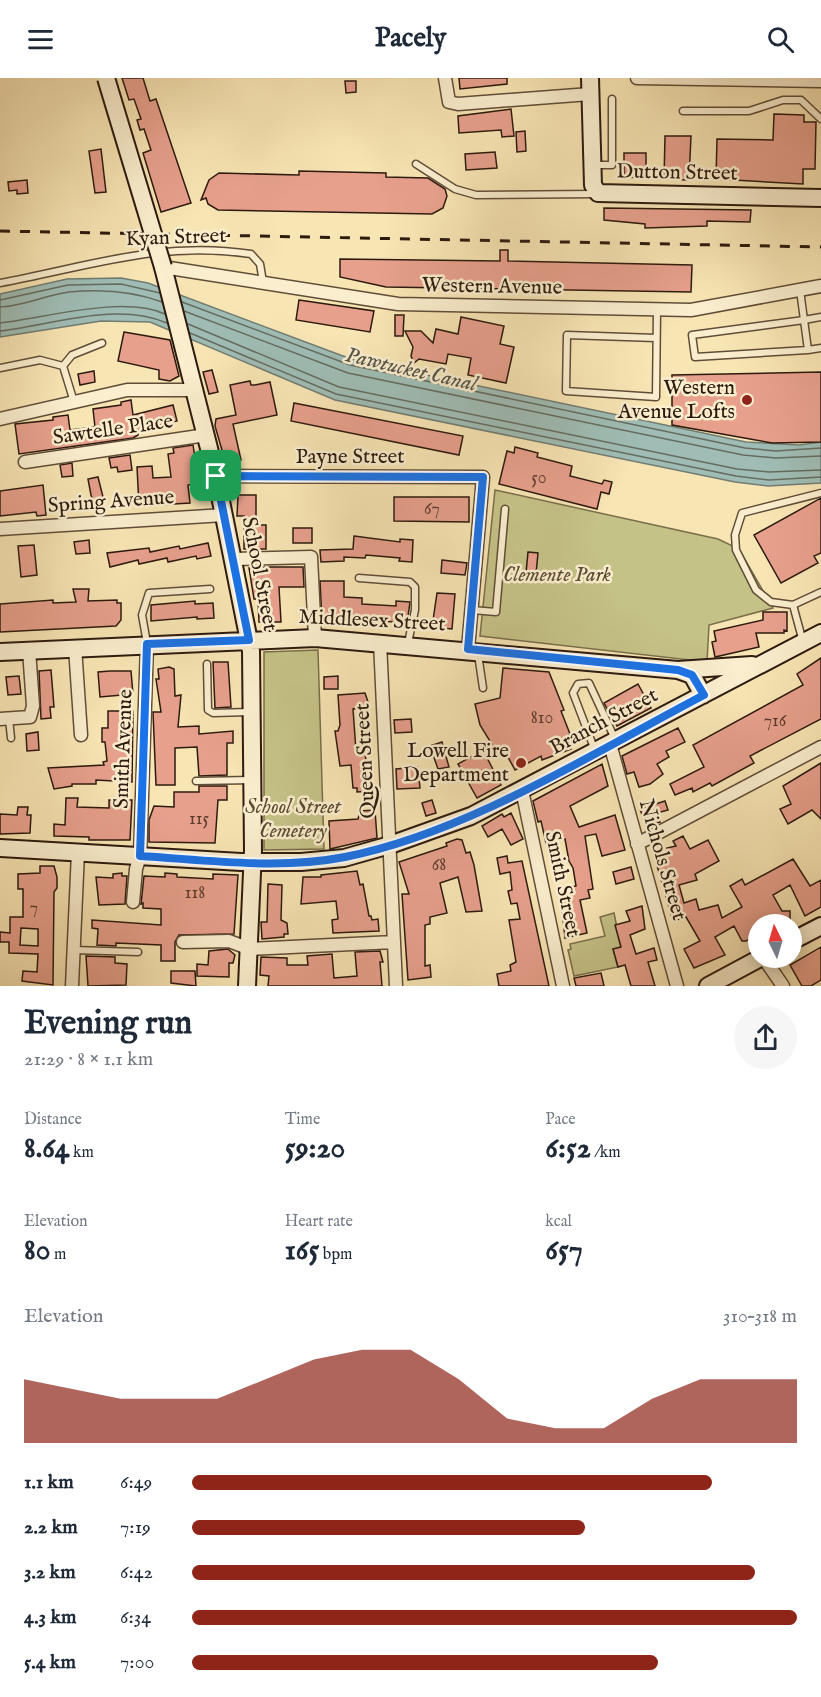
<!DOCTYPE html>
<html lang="en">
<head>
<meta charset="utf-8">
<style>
	body { margin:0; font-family:"IM FELL English",serif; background:#f6f6f7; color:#1f2937; height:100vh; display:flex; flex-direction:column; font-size:22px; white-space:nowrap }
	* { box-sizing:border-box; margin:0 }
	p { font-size:20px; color:#747a83 }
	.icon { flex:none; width:33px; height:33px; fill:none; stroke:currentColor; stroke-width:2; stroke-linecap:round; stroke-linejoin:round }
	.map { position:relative; height:908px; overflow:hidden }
	.panel { display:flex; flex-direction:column; background:#fff; flex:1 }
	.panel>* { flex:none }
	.needle { width:39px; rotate:355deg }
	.buttons { position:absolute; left:748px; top:836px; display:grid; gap:12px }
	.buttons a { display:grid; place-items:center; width:54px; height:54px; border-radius:50%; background:#fff; box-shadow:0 3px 15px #0003; font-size:30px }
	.pin { position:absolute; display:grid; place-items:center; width:51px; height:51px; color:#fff; margin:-26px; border-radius:12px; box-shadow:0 3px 9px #0006 }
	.round { display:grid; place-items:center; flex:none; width:63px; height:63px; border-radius:32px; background:#f6f6f7 }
	.overview { display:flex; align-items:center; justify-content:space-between; height:102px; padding:0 24px }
	h1 { font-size:33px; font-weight:700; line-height:45px }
	.stats { display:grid; grid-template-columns:repeat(3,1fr); gap:9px; height:102px; padding:6px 24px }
	.stats div { display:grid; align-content:center }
	.stats b { font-size:30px; font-weight:700 }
	.stats small { font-size:16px; font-weight:400 }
	.stats p { font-size:16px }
	.chart { height:168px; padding:12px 24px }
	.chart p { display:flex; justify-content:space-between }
	.chart svg { width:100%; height:108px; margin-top:6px; fill:#8f2418; opacity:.7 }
	ul { padding:0 24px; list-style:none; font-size:20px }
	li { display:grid; grid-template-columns:96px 72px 1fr; align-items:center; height:45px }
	li i { height:15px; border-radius:8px; background:#8f2418 }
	header { display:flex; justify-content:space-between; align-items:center; height:78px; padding:0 24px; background:#fff; font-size:27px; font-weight:700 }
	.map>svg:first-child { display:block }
	.green { fill:#c5c287; stroke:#796e4b; stroke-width:1.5 }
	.water { fill:#9fbdb5; stroke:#717c73; stroke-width:1.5 }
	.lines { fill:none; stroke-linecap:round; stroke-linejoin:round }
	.shore { stroke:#666c62; stroke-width:1.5 }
	.building { fill:#e7a08c; stroke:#2d1a0f; stroke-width:1.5; fill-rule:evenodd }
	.lane-casing { stroke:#604d38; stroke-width:9 }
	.street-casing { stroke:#604d38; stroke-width:15 }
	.secondary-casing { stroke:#2d1a0f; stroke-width:20 }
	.lane { stroke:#faeece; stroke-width:6 }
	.street { stroke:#faeece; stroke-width:12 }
	.secondary { stroke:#faeece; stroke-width:16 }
	.rail { stroke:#2d1a0f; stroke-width:3; stroke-dasharray:10 10; stroke-linecap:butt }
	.secondary-bridge-casing { stroke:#2d1a0f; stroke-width:20; stroke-linecap:butt }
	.secondary-bridge { stroke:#faeece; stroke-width:16 }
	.route-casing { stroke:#fff; stroke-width:12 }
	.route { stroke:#1a73e8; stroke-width:8 }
	.poi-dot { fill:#8f2418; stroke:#faeece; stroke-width:2 }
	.labels { text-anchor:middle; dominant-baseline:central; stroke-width:5; stroke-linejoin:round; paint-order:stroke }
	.number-label { font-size:18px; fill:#5c3c2e }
	.street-label { font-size:21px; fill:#2d1a0f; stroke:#faeece }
	.poi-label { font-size:21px; fill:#2d1a0f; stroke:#faeece; text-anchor:end }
	.park-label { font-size:21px; font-style:italic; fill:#5b4c33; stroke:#faeece }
	.water-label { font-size:22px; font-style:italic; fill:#555349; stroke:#faeece }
</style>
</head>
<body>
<header><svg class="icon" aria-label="menu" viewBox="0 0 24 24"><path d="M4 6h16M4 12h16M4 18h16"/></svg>Pacely<svg class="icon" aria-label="search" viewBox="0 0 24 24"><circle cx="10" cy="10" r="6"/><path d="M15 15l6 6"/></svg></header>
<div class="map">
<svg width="821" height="908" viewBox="0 0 821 908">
	<rect width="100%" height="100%" fill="#f8e5b4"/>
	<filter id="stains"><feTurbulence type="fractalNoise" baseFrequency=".00333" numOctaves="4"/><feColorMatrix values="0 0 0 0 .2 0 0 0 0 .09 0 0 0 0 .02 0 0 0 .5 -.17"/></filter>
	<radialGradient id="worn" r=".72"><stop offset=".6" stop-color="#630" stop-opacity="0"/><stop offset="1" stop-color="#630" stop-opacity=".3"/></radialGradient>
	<path class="green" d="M495 412 718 461 739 471 773 530 709 547 707 584 480 558Z
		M318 572 324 771 264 772V574Z
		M614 835 621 869 613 871 618 889 574 898 568 872 571 871 570 866 605 858 600 839Z"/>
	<path class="water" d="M121 200 148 205 351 281 746 364 799 367 821 364V405L768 408 735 404 335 322 150 244 101 243 0 259V216L67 201Z"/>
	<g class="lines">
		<path class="shore" d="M0 222 68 207 121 206 160 215
			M182 224 350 287 745 370 776 373 821 370
			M0 229C23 228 46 217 69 214 100 211 133 213 162 224
			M184 233 348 295 743 377 776 380 821 378
			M0 245C46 240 122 217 165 236
			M188 246 339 309 737 391 769 394 821 392
			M0 253C52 247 117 223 167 245
			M190 255 336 316 736 398 769 402 821 399"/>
	</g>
	<path class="building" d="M122 0H143L150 23 156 21 191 125 161 134 143 75 151 72 144 51 140 52 137 42 141 41 134 21 129 22Z
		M459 0H507V6L460 11Z
		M345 3H356V14L346 15Z
		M511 31 514 58 502 59 501 52 459 55 458 38Z
		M774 36 804 37V44H816L815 91H803V106L716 101 717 61 773 62Z
		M525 53 526 73 517 74 516 54Z
		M665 58H691L689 102 664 101Z
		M101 71 106 114 95 115 89 73Z
		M495 74 497 90 466 92 465 76Z
		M624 75H646V100L624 99Z
		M299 93 386 95V99L428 100 445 111 447 118 443 130 432 136 218 132 208 126 206 120 201 122 209 102 219 95 299 97Z
		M27 102 28 115 17 116V112L9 113 8 104Z
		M604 130 751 132 750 144 707 143V148L645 150V146L604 142Z
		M500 172H508V183L692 187 691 214 386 209 340 199V181L500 183Z
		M299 222 374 233 370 254 296 242Z
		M395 237H404L403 258H395Z
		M461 239 504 248 500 266 514 269 506 305 468 297 471 280 448 276 446 286 419 281 414 285 411 278 413 269 405 253H421L433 265 436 251 458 256Z
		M124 254 170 262 179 298 170 303 159 301V292L118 283Z
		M212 292 218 314 209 316 203 294Z
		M94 293 95 304 80 307 78 296Z
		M821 294V364L772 365 672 347V297Z
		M250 303 251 307H255L270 304 277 337 233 346 241 382 226 386 215 348 216 341 236 337 230 307Z
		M131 322 133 337 173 327 177 343 138 352V357L133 360 19 376 15 346 53 342V339L68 337 70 352 95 349 93 331 121 327V324Z
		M294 325 463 358 459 377 291 343Z
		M193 367 199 405 188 407 190 425 139 428 137 389 152 388 153 400 171 399 168 376 174 375 173 370Z
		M515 369 538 375 537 379 572 388 570 398 602 406 604 402 612 404 609 416 601 414 597 431 499 406 507 373 514 375Z
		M130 377 132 392 118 394 117 389 111 390 109 380Z
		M72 385 73 398 62 399 60 387Z
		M98 399 103 419 105 436 98 437 91 417 88 401Z
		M43 407 46 437 37 438 36 434 0 438V413Z
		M238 417H256V447H266V471H244V438H237Z
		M394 419H469V444L394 443Z
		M821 420V475L814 478 818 485 781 505 754 457Z
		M293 450H312V465H293Z
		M354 458 400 464V461L413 462 412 484 399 483 400 480 366 477 365 480 344 479V483L321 484 320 472 353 471Z
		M89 462 90 475 76 476 74 464Z
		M208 465 211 478 197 481 196 478 168 484 167 480 139 486 138 482 110 489 107 475 149 470 150 474 179 468 180 471Z
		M34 467 37 497 21 499 18 468Z
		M528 474 538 475 536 496 526 495Z
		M442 482 467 485 465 497 441 495Z
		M262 489H303L304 509H279L281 544H259L258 521H254L249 490Z
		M320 503H344V519L362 520V526L396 528V523L410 524 407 545 341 540 340 544 322 543Z
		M73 511H89L88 523 117 522V525H121V542L116 548 0 554V526L53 522V525L76 524Z
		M437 515 455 516 452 551 432 549Z
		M195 523V526L213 525 214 540 197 541V539L151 543V527Z
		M763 534H787V553L784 552V555H756L759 569 715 579 712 564 716 563 714 553 763 542Z
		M821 580V641L750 678 754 685 712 708 710 705 693 714 692 710 675 717 670 706 704 689 693 667 803 607 797 596Z
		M213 584H228L231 629 215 630Z
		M169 589 174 591 175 618 181 617 178 649 199 648V656L233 653V665H227V697L199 698 197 669 175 670V707H156L153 634H161L156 601H159L158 591Z
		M503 590 549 594 564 632 561 633 570 656 567 658 571 671 542 682 541 678 515 692 503 670 496 673 480 647 475 626 500 620Z
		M51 592 54 629H50L51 640 41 641 39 593Z
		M110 593H131L133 616 100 619 98 594Z
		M19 598 21 616 8 617 6 599Z
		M338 598V611H324V599Z
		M638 606 651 630 617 648 604 625Z
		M365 615 369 627H365L366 630 353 631 356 673 365 675 370 713 357 714V710H353L351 687 340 688 335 653H338L340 647 338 617Z
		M108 633H133L132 704 96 702V706H72V708L54 711 48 690 104 687 103 684 107 683 105 664H102V650H108Z
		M411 641 412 654 395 655 394 642Z
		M678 650 685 664 666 673 669 679 657 686 663 696 650 706 639 709 634 694 627 696 622 678Z
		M38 654 39 672 27 673 26 656Z
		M442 664 449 689 438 691 430 668Z
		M483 672 501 707 477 720 458 686Z
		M821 685V741L812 732 788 746 780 731 791 726 783 708Z
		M602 686 608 708 570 728 579 749 615 737 625 772 602 778 596 756 585 758 593 811 588 812 590 820 580 822 587 855 565 860 560 811 576 808 573 790 569 783 565 761 546 765 541 743 538 744 533 723Z
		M418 689 420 710 397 711 396 691Z
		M199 708H227V722H218L215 765 149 764V742L154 728 174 729V714H199Z
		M66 720H78L77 729 109 730V722H132L130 762H89V759L54 758V746L65 747Z
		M432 722 436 735 426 738 422 725Z
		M665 723 668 732 657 735 660 744 646 749 640 731Z
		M18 729H28L27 737H31L30 755 0 756V736L17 737Z
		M375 732 377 760 330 771 329 743 358 741 360 733Z
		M511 735 523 761 511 767 502 751 488 759 482 748 502 736 504 739Z
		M683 758 690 771 708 762 719 783 695 796 697 802 679 807 684 825 696 821 699 832 718 827 722 840 742 829 730 808 742 801 745 807 793 781 810 808 821 802V829L805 838 790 807 773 817 782 833H790V846H759V856L746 863H742L734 848 715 859 725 877 694 890 684 871 700 863 686 839 673 843 654 777 668 773 667 770 676 768 673 763Z
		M457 761 462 762 466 775 470 774 474 787 482 833 466 834 458 799 440 805 447 835 430 839V846L425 847V888L430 887 431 899 408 902 402 816H409L399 784 447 768 446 765Z
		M507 778 508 785 522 783 549 908H499L497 896 511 893 510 887 516 884 509 842 520 841 517 825 511 826 508 813 512 812 510 794 500 796 497 780Z
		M40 788H54L57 799V810L54 814 53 907 22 903 23 893 37 894 38 876 9 875V864H0V854L10 855V839H23V811H18V796L40 795ZM21 850 38 851V868L20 867Z
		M631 789 634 801 616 806 613 794Z
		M357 793 360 807 363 806 369 838H371L372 842 378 841 379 853 333 855 332 842 338 841 336 823 301 826 303 799H321V797Z
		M122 795V798H127L125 826 99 827 96 799 113 800V796Z
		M165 795 177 796V799L213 801V796L238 797 234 856 179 857 175 864V883H161V867L116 865V868L97 867 98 851 92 850V842L161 847V831L143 830V825L141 826 144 798 165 799Z
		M268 806 282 807 281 842 287 845 288 856H284V859L262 861 261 844H267Z
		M642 828 645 851 630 857 636 876 654 870 657 882 648 884 655 908H631L625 887 618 889 613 871 621 869 615 847 630 843 626 833Z
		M821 869V902L811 908H802L790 887Z
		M228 871 235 877 233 885H229V899L197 898V886L208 887 209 873Z
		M380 873 383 884H380L382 908H268L269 898 260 897 261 879 287 880V887H308L307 878 332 876 334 900 357 898 355 874Z
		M86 878 115 879V885L127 886 126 907 88 908Z
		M171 893H195L196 908 171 905Z
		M601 895 604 908H576L574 900Z"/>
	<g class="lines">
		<defs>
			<path id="lane" d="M683 33H749L783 22H801L821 41
				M416 86 455 111 476 117 596 116
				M593 87H612V21
				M0 205C87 189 160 162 251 176L260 186 263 204
				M800 212 808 272 695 279 692 257 804 242 821 239
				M656 260 567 257 566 313 656 319 657 231
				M808 272 821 270
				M63 288 72 277 102 265
				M0 290 40 282 63 288 74 324
				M359 500 410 504 415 509V532L408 565
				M793 527 771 524 756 512 736 472 735 457 742 435 821 415
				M472 532 496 534 505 431
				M803 564 793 527 821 514
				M147 565 142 537 149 515 210 511
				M478 576 483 610
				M207 586 208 632 213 635 249 634
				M9 641 11 660
				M594 670 573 615 578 606 589 605 615 661
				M196 703 252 702
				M74 872 138 874"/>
			<path id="street" d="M445 0 449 24 458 26 590 16
				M637 0 821 3
				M163 189 398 226 691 232 821 208
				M0 341 127 312H195
				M25 384 206 357
				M216 398 483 399 468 571
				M0 451 224 437
				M233 481 311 479 315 560
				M380 564 396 908
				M75 569 81 657
				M0 641 30 639 33 628 29 572
				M610 666 677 908
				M522 712 563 908
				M637 766 821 669
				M133 824 136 791 140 778 147 566
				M183 864 229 863 250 871 394 864
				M763 879 783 908
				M72 908 78 774"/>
			<path id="secondary" d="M590 0 593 107 598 115 821 120
				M163 189 216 398 251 573 253 772 247 908
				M0 574 315 560 678 592 692 597 703 617
				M678 592 752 587
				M0 770 241 784H301L344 780 390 767 471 738 821 555
				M792 863 821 848
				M708 908 762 879"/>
		</defs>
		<use href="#lane" class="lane-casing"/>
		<use href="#street" class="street-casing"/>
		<use href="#secondary" class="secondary-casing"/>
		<use href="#lane" class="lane"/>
		<use href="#street" class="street"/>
		<use href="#secondary" class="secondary"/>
		<path class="rail" d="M0 153 821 169"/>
		<defs>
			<path id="secondary-bridge" d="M106 0 163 189"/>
		</defs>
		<use href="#secondary-bridge" class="secondary-bridge-casing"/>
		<use href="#secondary-bridge" class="secondary-bridge"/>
	</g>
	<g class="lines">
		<defs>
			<path id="route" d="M216 398 483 399 468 571 678 592 692 597 704 617C593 675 467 755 345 779 279 792 207 782 140 778L147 566 249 562Z"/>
		</defs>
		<use href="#route" class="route-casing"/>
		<use href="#route" class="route"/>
	</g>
	<g class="poi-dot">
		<circle cx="747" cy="322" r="6"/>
		<circle cx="521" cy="685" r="6"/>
	</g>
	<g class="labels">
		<g class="number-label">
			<text x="539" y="400">50</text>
			<text x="432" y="431">67</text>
			<text x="542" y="640">810</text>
			<text x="775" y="643">716</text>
			<text x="199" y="741">115</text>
			<text x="439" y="787">68</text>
			<text x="195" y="815">118</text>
			<text x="34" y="830">7</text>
		</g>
		<g class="street-label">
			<text transform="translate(677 95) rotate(1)">Dutton Street</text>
			<text transform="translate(176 160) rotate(-2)">Kyan Street</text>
			<text transform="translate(492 209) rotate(1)">Western Avenue</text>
			<text transform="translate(113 352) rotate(-8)">Sawtelle Place</text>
			<text x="350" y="379">Payne Street</text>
			<text transform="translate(111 424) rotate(-4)">Spring Avenue</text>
			<text transform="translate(259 496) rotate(79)">School Street</text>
			<text transform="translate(372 543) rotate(3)">Middlesex Street</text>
			<text transform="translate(604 644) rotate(-28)">Branch Street</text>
			<text transform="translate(124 671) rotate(-88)">Smith Avenue</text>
			<text transform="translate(366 683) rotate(-93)">Queen Street</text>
			<text transform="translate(662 782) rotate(74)">Nichols Street</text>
			<text transform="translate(562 806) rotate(78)">Smith Street</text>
		</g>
		<g class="poi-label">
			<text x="735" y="310">Western<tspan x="735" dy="24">Avenue Lofts</tspan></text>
			<text x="509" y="673">Lowell Fire<tspan x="509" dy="24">Department</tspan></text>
		</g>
		<g class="park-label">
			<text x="557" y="497">Clemente Park</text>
			<text x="293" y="729">School Street<tspan x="293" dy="24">Cemetery</tspan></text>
		</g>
		<g class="water-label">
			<text transform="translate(411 292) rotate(13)">Pawtucket Canal</text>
		</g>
	</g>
	<rect width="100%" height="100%" filter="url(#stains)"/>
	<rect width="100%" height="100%" fill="url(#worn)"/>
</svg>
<div class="buttons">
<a><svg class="needle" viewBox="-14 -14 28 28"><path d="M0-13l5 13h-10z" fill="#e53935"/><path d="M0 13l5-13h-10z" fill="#747a83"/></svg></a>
</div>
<div class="pin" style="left:216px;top:398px;background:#1e9e55"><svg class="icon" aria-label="arrive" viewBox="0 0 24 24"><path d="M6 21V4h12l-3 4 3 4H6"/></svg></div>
</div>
<section class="panel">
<div class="overview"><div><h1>Evening run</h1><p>21:29 · 8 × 1.1 km</p></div><a class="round"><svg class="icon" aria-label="share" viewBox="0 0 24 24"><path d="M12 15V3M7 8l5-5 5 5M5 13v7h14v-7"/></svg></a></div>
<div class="stats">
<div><p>Distance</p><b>8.64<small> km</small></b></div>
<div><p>Time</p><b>59:20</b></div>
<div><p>Pace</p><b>6:52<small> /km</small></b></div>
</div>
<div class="stats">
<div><p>Elevation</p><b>80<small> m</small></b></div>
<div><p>Heart rate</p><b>165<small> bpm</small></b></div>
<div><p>kcal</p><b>657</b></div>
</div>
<div class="chart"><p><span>Elevation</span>310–318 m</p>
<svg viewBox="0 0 160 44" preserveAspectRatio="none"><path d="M0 44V18L10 22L20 26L30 26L40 26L50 18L60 10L70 6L80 6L90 18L100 34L110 38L120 38L130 26L140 18L150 18L160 18V44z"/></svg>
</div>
<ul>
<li><b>1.1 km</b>6:49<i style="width:86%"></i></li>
<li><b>2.2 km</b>7:19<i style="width:65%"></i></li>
<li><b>3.2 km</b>6:42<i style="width:93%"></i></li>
<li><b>4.3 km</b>6:34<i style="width:100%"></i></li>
<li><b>5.4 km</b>7:00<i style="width:77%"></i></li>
</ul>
</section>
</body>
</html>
